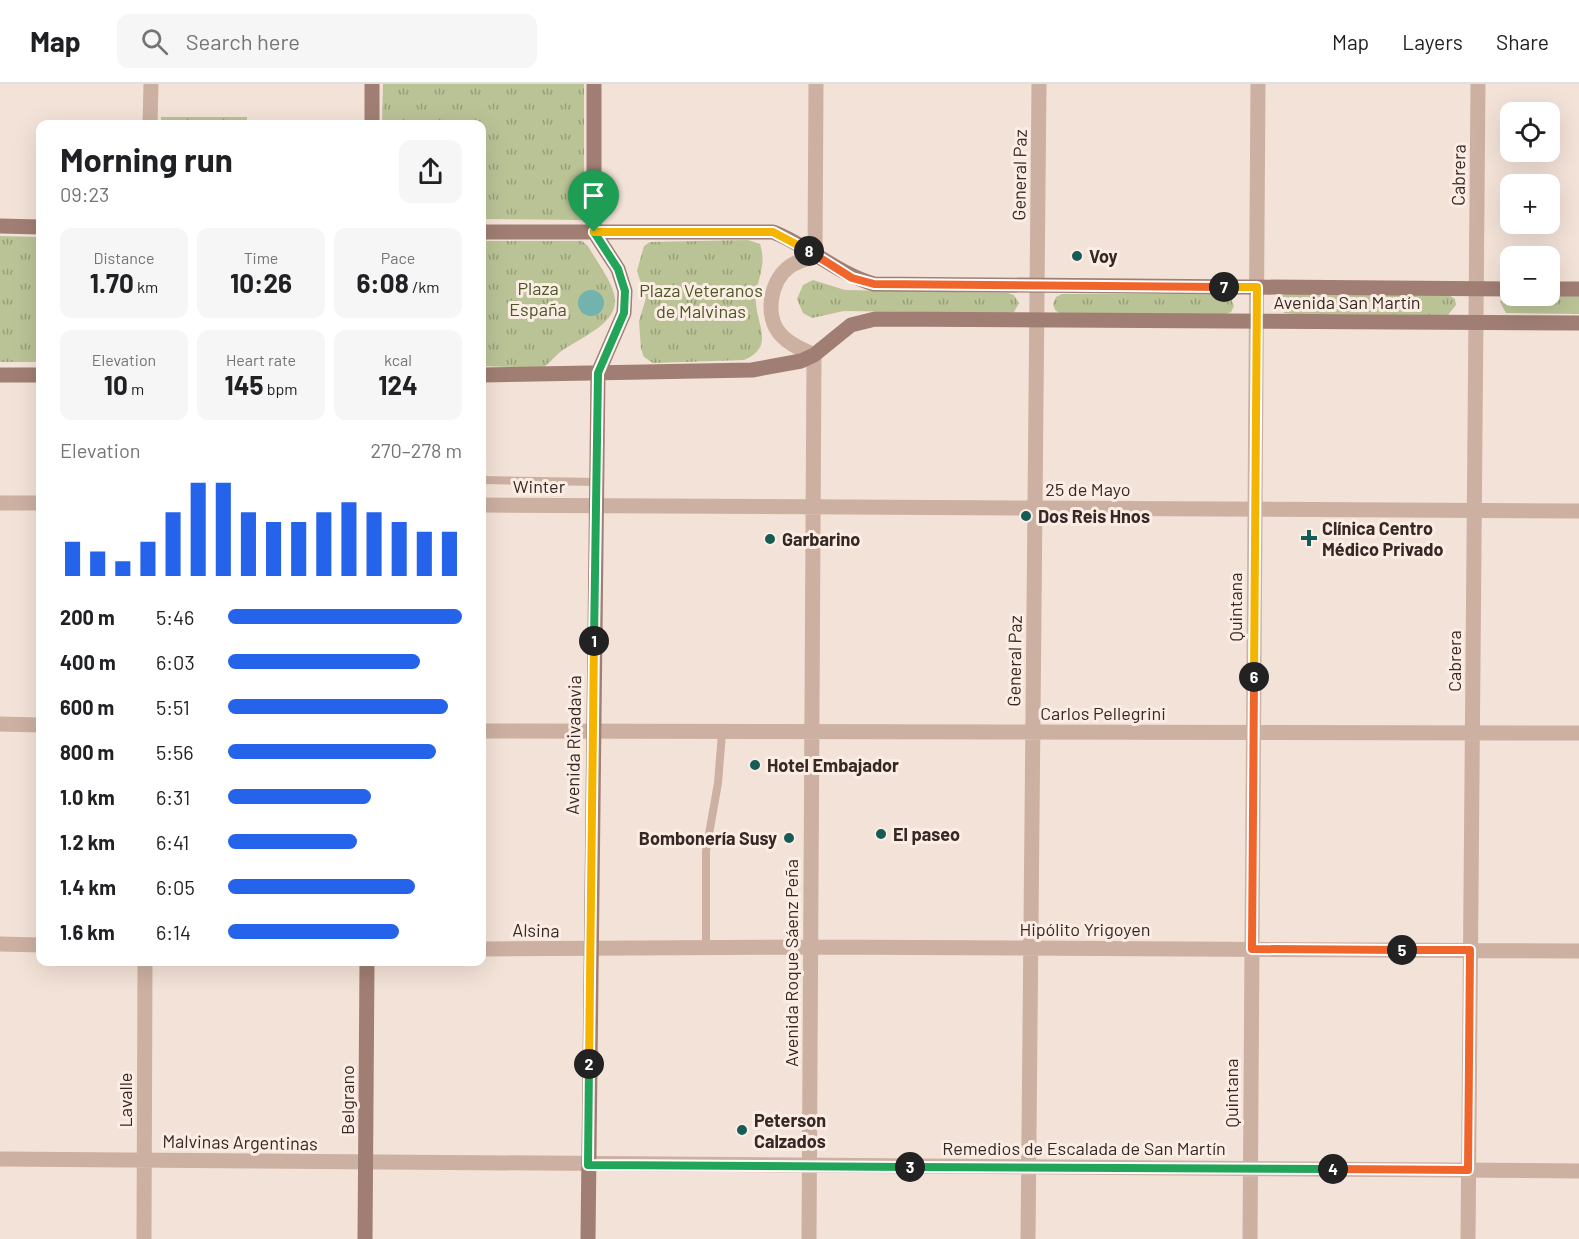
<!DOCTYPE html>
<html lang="en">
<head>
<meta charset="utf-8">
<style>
	body { margin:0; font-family:Barlow,sans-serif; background:#f6f6f6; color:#202124; height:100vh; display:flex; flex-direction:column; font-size:22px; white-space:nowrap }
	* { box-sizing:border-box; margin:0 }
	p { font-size:20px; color:#757577 }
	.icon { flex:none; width:33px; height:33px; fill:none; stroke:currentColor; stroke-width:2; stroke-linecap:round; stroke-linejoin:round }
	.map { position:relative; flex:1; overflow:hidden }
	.panel { position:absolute; left:36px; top:36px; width:450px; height:846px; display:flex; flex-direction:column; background:#fff; border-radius:12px; box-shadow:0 6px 24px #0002 }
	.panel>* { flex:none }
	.controls { position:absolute; left:1500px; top:18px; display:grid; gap:12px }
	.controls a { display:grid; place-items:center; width:60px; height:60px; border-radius:12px; background:#fff; box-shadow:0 6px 24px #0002; font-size:30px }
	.pin { position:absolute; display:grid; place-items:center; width:51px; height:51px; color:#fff; margin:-62px -26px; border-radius:50% 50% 50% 0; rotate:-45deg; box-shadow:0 0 6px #0007 }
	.pin .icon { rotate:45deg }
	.km { position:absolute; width:30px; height:30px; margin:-15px; border-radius:50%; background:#222; color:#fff; font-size:16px; line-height:30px; text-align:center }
	.round { display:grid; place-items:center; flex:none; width:63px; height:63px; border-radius:12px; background:#f6f6f6 }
	.summary { display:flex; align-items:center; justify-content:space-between; height:102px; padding:0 24px }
	h1 { font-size:33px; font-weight:700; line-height:45px }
	.stats { display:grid; grid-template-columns:repeat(3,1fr); gap:9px; height:102px; padding:6px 24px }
	.stats div { display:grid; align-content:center; border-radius:12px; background:#f6f6f6; text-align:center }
	.stats b { font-size:26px; font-weight:700 }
	.stats small { font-size:16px; font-weight:400 }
	.stats p { font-size:16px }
	.chart { height:168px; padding:12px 24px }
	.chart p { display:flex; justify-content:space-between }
	.chart svg { width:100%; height:108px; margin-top:6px; stroke:#2563eb; stroke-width:6 }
	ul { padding:0 24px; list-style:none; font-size:20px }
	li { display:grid; grid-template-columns:96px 72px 1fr; align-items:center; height:45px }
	li i { height:15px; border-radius:8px; background:#2563eb }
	header { display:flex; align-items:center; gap:36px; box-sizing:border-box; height:84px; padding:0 30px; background:#fff; border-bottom:2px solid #e0e0e0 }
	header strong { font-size:28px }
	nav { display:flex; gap:33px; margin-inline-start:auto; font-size:21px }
	.search { width:420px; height:54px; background:#f6f6f6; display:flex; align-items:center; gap:15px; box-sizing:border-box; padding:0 21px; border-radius:12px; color:#757577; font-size:22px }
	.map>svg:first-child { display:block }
	.grass { fill:url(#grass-tufts) }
	.water { fill:#73b3ad }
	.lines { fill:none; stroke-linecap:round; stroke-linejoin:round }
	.service { stroke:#ccb0a2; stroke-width:8 }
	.minor { stroke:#ccb0a2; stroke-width:15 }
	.secondary { stroke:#a07e73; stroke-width:15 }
	.split-1-casing { stroke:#fff; stroke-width:12 }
	.split-2-casing { stroke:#fff; stroke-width:12 }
	.split-3-casing { stroke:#fff; stroke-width:12 }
	.split-4-casing { stroke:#fff; stroke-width:12 }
	.split-5-casing { stroke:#fff; stroke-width:12 }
	.split-6-casing { stroke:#fff; stroke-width:12 }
	.split-7-casing { stroke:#fff; stroke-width:12 }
	.split-8-casing { stroke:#fff; stroke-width:12 }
	.split-9-casing { stroke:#fff; stroke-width:12 }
	.split-1 { stroke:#22a559; stroke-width:8 }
	.split-2 { stroke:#f5b400; stroke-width:8 }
	.split-3 { stroke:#22a559; stroke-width:8 }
	.split-4 { stroke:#22a559; stroke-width:8 }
	.split-5 { stroke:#f0652b; stroke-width:8 }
	.split-6 { stroke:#f0652b; stroke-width:8 }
	.split-7 { stroke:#f5b400; stroke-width:8 }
	.split-8 { stroke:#f0652b; stroke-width:8 }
	.split-9 { stroke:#f5b400; stroke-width:8 }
	.poi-dot { fill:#175b57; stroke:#fbede3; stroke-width:2 }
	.labels { text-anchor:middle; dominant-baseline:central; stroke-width:6; stroke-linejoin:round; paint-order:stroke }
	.street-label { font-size:18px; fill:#362825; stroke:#fbede3 }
	.poi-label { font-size:18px; font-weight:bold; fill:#362825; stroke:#fbede3; text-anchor:start }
	.park-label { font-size:18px; fill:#4b5726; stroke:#fbede3 }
</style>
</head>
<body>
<header>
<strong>Map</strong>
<div class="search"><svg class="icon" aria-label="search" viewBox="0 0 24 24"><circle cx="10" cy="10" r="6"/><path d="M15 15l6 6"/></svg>Search here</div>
<nav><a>Map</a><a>Layers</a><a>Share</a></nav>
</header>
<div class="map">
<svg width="1579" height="1155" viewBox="0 0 1579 1155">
	<defs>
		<pattern id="grass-tufts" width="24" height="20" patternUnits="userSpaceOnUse" patternTransform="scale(1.5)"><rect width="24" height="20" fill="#bac396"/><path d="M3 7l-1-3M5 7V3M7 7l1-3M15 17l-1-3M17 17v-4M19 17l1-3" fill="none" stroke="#989e7a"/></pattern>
	</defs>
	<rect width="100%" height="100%" fill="#f3e2d7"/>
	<path class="grass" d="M383 0H584V136L482 135V40H382Z
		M161 33H247V40H161Z
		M0 152 40 153V278H0Z
		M748 156 760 160C768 185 754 198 756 220 758 243 774 263 744 276L653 279 644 273 641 265 639 237 646 214 637 187 644 162 650 158Z
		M482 157H582L588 162C596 177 614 199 615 216 616 242 576 255 559 269 553 274 549 280 542 284L482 282Z
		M813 196 845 206 1008 209 1014 211 1019 219 1014 228 1006 229 844 227 812 234 803 229 797 215 803 201Z
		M1288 209 1449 211 1455 215 1456 221 1448 231 1294 230 1284 229 1279 218 1281 212Z
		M1062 210H1223L1230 212 1234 222 1231 228 1224 231 1061 230 1055 226 1053 220 1056 213Z
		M1579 210V230L1506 229 1500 218 1503 212Z"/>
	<path class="water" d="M578 219a13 13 0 1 1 26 0a13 13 0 1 1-26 0Z"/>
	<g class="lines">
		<path class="service" d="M482 396 597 398
			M706 864V767L718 699 722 649"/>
		<path class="minor" d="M150 40 151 0
			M0 419H40
			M482 421 1579 427
			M0 640 40 641
			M482 647 1579 649
			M0 860 40 861
			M482 865 811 863 1579 867
			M0 1075 1579 1087
			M144 1155 145 878
			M809 1155 814 271C802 265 790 261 781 251 764 233 770 197 789 183 796 177 807 175 815 171L816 0
			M1028 1155 1039 0
			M1250 1155 1258 0
			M1468 1155 1478 0"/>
		<path class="secondary" d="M372 40V0
			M0 142 40 143
			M482 148H773C809 162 836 189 874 200L1510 205
			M1550 205H1579
			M0 291H40
			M482 291 752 286 801 277 814 271 851 241 875 235 1579 239
			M365 1155 367 878
			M588 1155 598 289 624 229 625 207 618 185 594 148V0"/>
	</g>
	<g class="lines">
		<defs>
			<path id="split-1" d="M594 557 598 289 624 229 625 207 618 185 594 148"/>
			<path id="split-2" d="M589 980 594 557"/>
			<path id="split-3" d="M589 980 588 1081 910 1083"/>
			<path id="split-4" d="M910 1083 1333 1085"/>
			<path id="split-5" d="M1333 1085 1468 1086 1470 866H1402"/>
			<path id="split-6" d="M1254 593 1252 865 1402 866"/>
			<path id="split-7" d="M1224 203H1257L1254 593"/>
			<path id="split-8" d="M809 167 852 194 874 200 1224 203"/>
			<path id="split-9" d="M594 148H773L809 167"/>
		</defs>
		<use href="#split-1" class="split-1-casing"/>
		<use href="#split-2" class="split-2-casing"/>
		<use href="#split-3" class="split-3-casing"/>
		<use href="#split-4" class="split-4-casing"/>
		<use href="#split-5" class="split-5-casing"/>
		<use href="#split-6" class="split-6-casing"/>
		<use href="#split-7" class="split-7-casing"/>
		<use href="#split-8" class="split-8-casing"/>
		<use href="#split-9" class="split-9-casing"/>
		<use href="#split-1" class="split-1"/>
		<use href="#split-2" class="split-2"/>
		<use href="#split-3" class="split-3"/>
		<use href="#split-4" class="split-4"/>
		<use href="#split-5" class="split-5"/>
		<use href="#split-6" class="split-6"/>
		<use href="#split-7" class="split-7"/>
		<use href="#split-8" class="split-8"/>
		<use href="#split-9" class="split-9"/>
	</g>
	<g class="poi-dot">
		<circle cx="1077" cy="172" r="6"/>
		<circle cx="1026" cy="432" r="6"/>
		<path d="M1306 445h6v6h6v6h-6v6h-6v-6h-6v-6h6z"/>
		<circle cx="770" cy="455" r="6"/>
		<circle cx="755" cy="681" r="6"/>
		<circle cx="881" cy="750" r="6"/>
		<circle cx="789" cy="754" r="6"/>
		<circle cx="742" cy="1046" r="6"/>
	</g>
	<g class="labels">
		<g class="street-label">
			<text transform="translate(1019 91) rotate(-89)">General Paz</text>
			<text transform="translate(1458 91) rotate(-89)">Cabrera</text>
			<text x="1347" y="218">Avenida San Martín</text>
			<text x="539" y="402">Winter</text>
			<text x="1088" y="405">25 de Mayo</text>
			<text transform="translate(1235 523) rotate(-90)">Quintana</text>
			<text transform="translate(1014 577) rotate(-89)">General Paz</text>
			<text transform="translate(1454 577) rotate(-90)">Cabrera</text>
			<text x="1103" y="629">Carlos Pellegrini</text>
			<text transform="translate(573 661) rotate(-89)">Avenida Rivadavia</text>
			<text x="1085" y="845">Hipólito Yrigoyen</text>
			<text transform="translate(536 846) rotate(1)">Alsina</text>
			<text transform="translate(791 879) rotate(-90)">Avenida Roque Sáenz Peña</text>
			<text transform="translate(1231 1009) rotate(-90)">Quintana</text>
			<text transform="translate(125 1016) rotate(-90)">Lavalle</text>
			<text transform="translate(347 1016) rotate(-90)">Belgrano</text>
			<text transform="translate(240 1058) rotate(1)">Malvinas Argentinas</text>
			<text x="1084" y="1064">Remedios de Escalada de San Martín</text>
		</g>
		<g class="poi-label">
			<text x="1089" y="172">Voy</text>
			<text x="1038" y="432">Dos Reis Hnos</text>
			<text x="1322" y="444">Clínica Centro<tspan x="1322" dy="21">Médico Privado</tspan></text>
			<text x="782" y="455">Garbarino</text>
			<text x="767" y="681">Hotel Embajador</text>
			<text x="893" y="750">El paseo</text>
			<text x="777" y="754" text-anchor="end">Bombonería Susy</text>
			<text x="754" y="1036">Peterson<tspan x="754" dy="21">Calzados</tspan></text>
		</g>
		<g class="park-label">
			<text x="538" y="204">Plaza<tspan x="538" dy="21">España</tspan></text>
			<text x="701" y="206">Plaza Veteranos<tspan x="701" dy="21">de Malvinas</tspan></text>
		</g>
	</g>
</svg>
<div class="controls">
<a><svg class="icon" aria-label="locate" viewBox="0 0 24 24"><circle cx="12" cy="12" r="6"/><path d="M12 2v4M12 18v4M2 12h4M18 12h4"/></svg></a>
<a>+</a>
<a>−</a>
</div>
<div class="pin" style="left:594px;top:148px;background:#1e9e55"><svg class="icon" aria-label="arrive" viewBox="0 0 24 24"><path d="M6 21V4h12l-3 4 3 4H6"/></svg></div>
<b class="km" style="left:594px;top:557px">1</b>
<b class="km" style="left:589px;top:980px">2</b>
<b class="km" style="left:910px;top:1083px">3</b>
<b class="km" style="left:1333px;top:1085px">4</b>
<b class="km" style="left:1402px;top:866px">5</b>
<b class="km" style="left:1254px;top:593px">6</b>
<b class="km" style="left:1224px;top:203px">7</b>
<b class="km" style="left:809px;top:167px">8</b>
<section class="panel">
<div class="summary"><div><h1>Morning run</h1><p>09:23</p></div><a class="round"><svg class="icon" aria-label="share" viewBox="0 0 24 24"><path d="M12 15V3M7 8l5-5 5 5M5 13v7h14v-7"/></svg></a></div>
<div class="stats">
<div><p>Distance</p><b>1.70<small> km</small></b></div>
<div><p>Time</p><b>10:26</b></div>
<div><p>Pace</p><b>6:08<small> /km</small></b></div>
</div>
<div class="stats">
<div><p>Elevation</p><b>10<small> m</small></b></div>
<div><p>Heart rate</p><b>145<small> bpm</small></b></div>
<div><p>kcal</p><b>124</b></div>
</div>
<div class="chart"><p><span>Elevation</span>270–278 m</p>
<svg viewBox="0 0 160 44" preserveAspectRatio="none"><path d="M5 44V30M15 44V34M25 44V38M35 44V30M45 44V18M55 44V6M65 44V6M75 44V18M85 44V22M95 44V22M105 44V18M115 44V14M125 44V18M135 44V22M145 44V26M155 44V26"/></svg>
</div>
<ul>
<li><b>200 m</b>5:46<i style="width:100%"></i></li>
<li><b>400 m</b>6:03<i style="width:82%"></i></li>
<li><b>600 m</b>5:51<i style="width:94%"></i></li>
<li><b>800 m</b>5:56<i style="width:89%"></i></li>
<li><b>1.0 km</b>6:31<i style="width:61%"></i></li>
<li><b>1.2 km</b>6:41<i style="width:55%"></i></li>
<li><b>1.4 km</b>6:05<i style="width:80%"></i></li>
<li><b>1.6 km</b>6:14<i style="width:73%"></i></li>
</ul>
</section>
</div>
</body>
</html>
